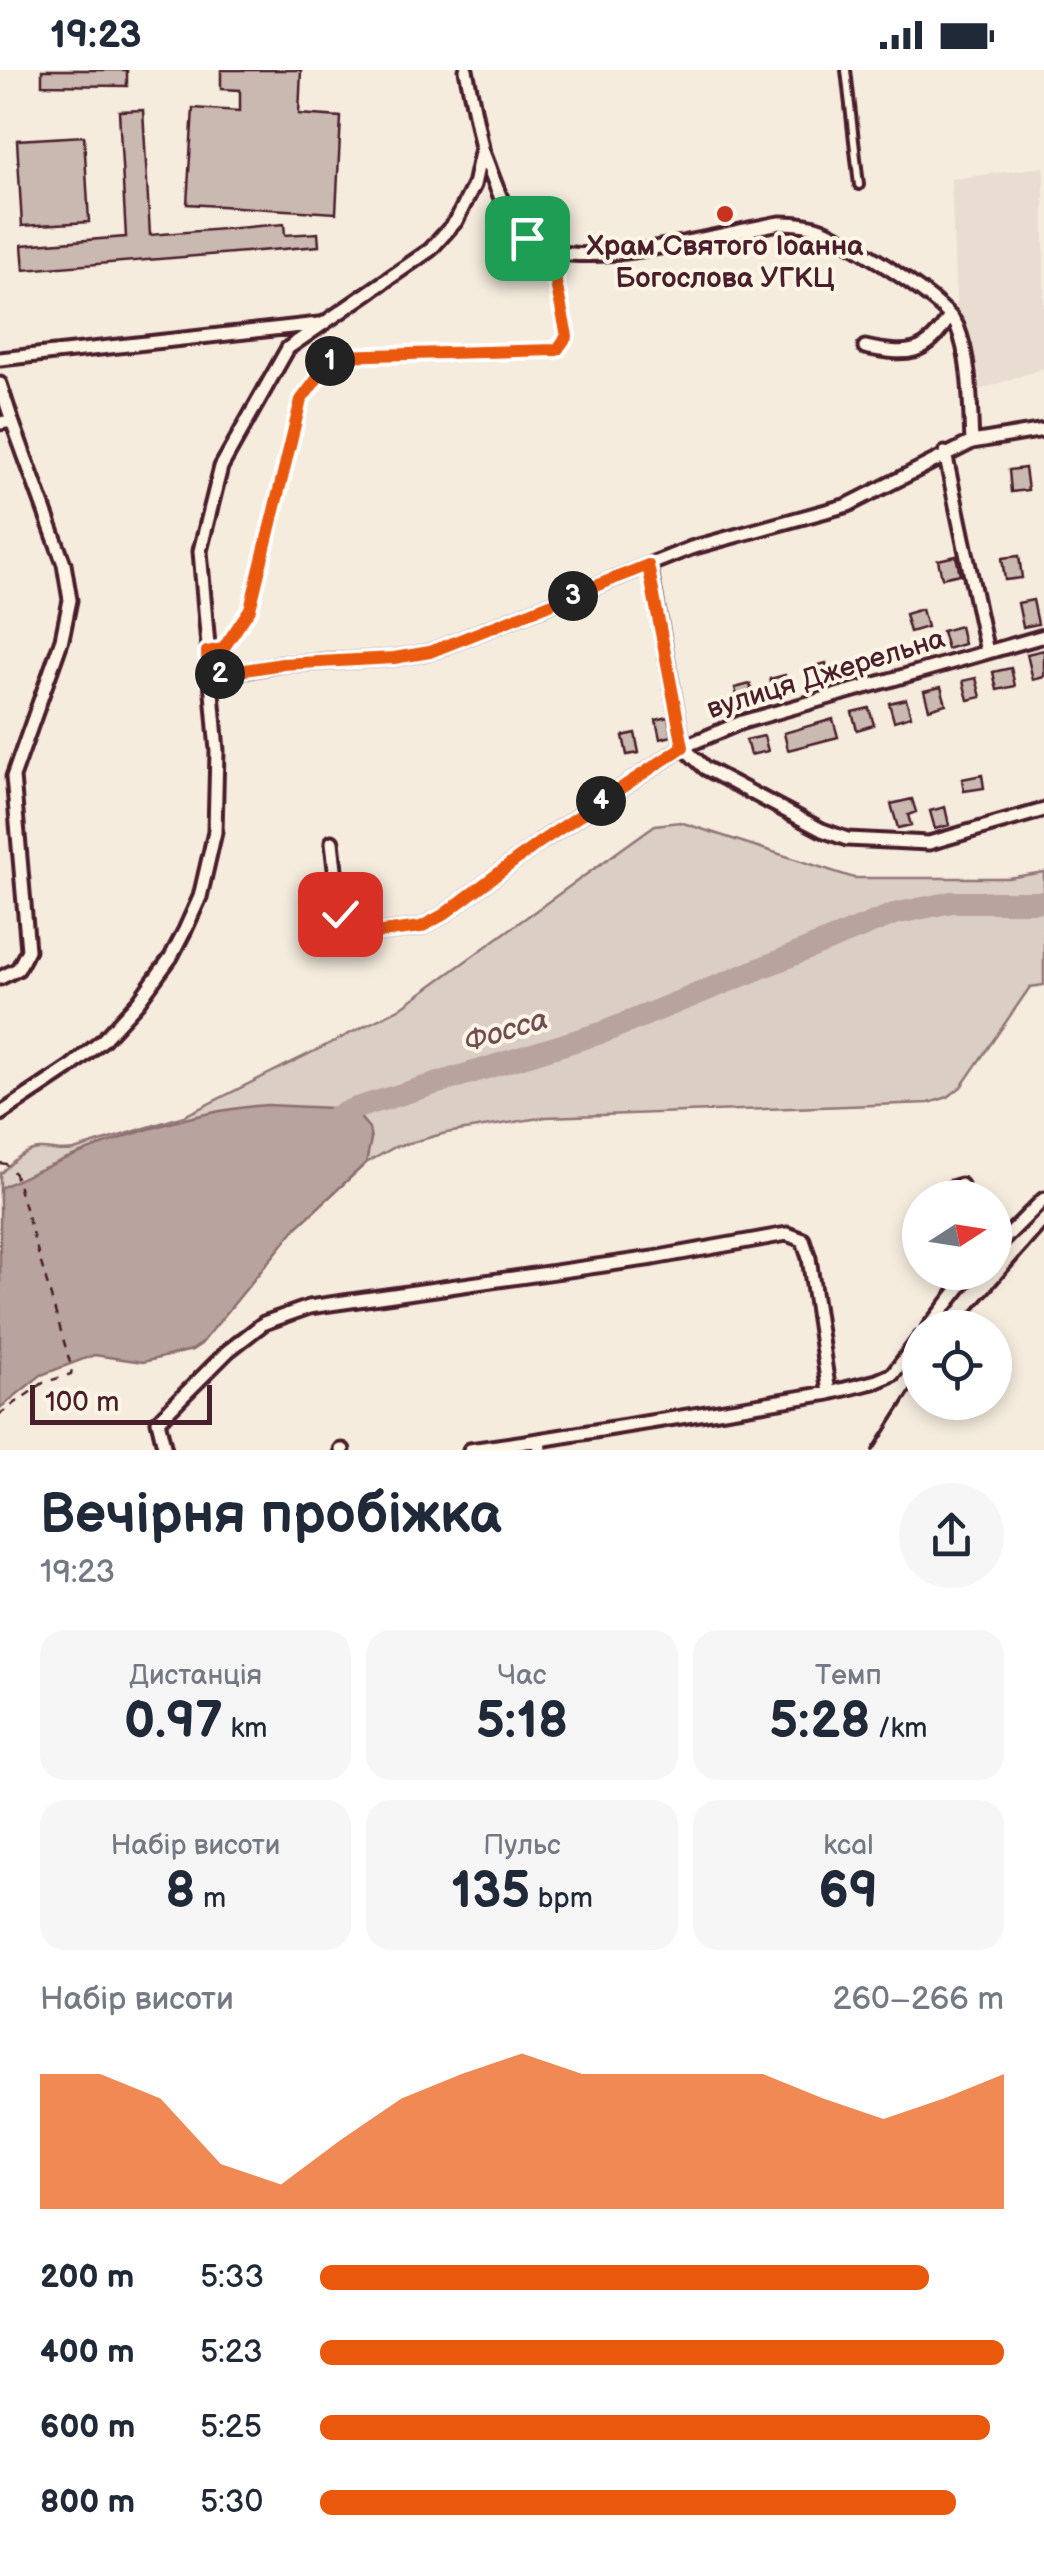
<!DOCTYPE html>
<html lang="uk">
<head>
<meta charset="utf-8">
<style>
	body { margin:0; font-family:"Balsamiq Sans",sans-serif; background:#f6f6f7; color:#1f2937; height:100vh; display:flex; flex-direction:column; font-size:38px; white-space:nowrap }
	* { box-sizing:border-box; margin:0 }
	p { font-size:32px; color:#747a83 }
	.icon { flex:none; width:55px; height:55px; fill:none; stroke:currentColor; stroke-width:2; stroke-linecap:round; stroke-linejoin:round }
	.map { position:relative; height:1380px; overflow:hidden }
	.panel { display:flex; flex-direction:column; background:#fff; flex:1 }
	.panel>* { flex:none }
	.needle { width:65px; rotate:78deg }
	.buttons { position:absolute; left:902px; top:1110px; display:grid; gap:20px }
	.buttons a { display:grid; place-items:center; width:110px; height:110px; border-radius:50%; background:#fff; box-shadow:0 5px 15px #0003; font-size:50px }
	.scale { position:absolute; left:30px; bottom:25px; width:182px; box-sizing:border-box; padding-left:10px; border:5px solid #4a1f2b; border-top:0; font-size:28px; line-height:35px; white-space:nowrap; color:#4a1f2b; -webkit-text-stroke:8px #fcf5e5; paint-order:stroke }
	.pin { position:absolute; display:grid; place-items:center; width:85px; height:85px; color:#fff; margin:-42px; border-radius:20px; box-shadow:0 5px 15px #0006 }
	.km { position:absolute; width:50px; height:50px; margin:-25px; border-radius:50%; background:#222; color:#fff; font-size:28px; line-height:50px; text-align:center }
	.round { display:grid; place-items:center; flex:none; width:105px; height:105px; border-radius:52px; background:#f6f6f7 }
	.head { display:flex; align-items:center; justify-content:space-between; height:170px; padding:0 40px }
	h1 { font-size:55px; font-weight:800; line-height:75px }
	.stats { display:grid; grid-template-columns:repeat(3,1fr); gap:15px; height:170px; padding:10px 40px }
	.stats div { display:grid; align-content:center; border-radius:25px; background:#f6f6f7; text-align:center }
	.stats b { font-size:50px; font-weight:800 }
	.stats small { font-size:28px; font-weight:400 }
	.stats p { font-size:28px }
	.chart { height:280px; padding:20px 40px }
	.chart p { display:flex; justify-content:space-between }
	.chart svg { width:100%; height:180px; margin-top:10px; fill:#ea580c; opacity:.7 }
	ul { padding:0 40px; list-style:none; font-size:32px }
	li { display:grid; grid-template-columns:160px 120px 1fr; align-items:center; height:75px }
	li i { height:25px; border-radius:12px; background:#ea580c }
	.status { display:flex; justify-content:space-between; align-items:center; height:70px; padding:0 50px; background:#fff; direction:ltr }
	.status svg { height:28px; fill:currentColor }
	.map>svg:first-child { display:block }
	.built { fill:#e8ddd0 }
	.green { fill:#dbcec4; stroke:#927678; stroke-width:2.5 }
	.water { fill:#b8a39e; stroke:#8c6e70; stroke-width:2.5 }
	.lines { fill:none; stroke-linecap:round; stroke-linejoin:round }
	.river { stroke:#b8a39e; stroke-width:22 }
	.building { fill:#cab9b1; stroke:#4a1f2b; stroke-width:2.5 }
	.service-casing { stroke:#4a1f2b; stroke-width:14 }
	.minor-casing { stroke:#4a1f2b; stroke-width:19 }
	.path { stroke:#4a1f2b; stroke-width:2.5; stroke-dasharray:8 8; stroke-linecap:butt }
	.service { stroke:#fcf5e5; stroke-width:6 }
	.minor { stroke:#fcf5e5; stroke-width:11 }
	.rail { stroke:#4a1f2b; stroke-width:4 }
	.route-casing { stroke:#fff; stroke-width:20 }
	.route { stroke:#ea580c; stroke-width:12 }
	.poi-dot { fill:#c8321e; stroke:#fcf5e5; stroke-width:4 }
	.labels { text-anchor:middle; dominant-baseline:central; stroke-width:8; stroke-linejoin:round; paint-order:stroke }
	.poi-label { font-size:28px; font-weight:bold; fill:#4a1f2b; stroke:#fcf5e5 }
	.street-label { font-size:28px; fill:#4a1f2b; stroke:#fcf5e5 }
	.water-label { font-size:30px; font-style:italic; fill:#704d53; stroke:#fcf5e5 }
</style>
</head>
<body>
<div class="status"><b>19:23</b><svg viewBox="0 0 49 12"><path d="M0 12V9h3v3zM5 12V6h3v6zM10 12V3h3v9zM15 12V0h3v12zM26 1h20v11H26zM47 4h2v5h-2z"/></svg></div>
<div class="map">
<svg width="1044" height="1380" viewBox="0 0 1044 1380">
	<rect width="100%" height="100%" fill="#f5ecde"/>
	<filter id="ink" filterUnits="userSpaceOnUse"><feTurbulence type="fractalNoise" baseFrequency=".01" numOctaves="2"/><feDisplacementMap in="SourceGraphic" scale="20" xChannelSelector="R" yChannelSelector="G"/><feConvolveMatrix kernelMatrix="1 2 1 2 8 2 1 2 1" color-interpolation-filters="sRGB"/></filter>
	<g filter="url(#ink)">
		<path class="built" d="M1044 97V298L970 323 957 257 951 109Z"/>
		<path class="green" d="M680 752 854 808H1008L1044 802V915L1030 917 961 1017 948 1027 929 1033 546 1047 446 1063 395 1077 366 1093 297 1157 0 1131V1104C10 1094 23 1080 38 1079 50 1078 60 1083 74 1080L184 1046 399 939 655 755Z"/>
		<path class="water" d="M267 1035 353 1039 369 1058 371 1069 366 1093 297 1157 201 1274 192 1280 143 1292 94 1285 41 1305 0 1338V1118C73 1082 186 1040 267 1035Z"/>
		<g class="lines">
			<path class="river" d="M326 1051 353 1039 604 962 894 844 952 832H1044"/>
		</g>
		<path class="building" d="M42 0H127V16L42 15Z
			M221 0H301L299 44 341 47 336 143 187 134 193 38 240 41V20L221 19Z
			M143 40 150 165 284 154 285 165 318 163 319 176 24 200 22 175 126 167 119 41Z
			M84 66 89 152 22 156 17 70Z
			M1025 398 1028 420 1011 422 1009 400Z
			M956 486 960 504 942 508 938 490Z
			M1019 486 1022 508 1005 510 1002 488Z
			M1033 530 1038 554 1023 557 1018 533Z
			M922 539 927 557 910 562 905 544Z
			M960 556 964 574 947 579 942 561Z
			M1044 580V607L1033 610 1027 584Z
			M826 593 830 611 813 616 808 598Z
			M1011 598 1015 616 997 620 993 602Z
			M785 605 789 623 775 627 770 609Z
			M976 608 981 627 968 630 963 611Z
			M750 614 754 632 740 636 735 618Z
			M941 617 946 634 929 639 924 621Z
			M906 629 911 646 894 651 889 633Z
			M869 638 874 655 857 660 852 642Z
			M668 647 672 666 660 669 656 650Z
			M833 649 838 667 788 680 784 663Z
			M635 663 639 683 627 685 623 666Z
			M764 666 768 681 750 685 746 670Z
			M982 705 984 718 964 721 962 709Z
			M912 729 916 742 908 745 911 755 898 758 891 734Z
			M945 737 949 755 935 759 930 741Z"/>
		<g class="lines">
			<defs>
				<path id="service" d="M846 0 859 115
					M209 582 223 579 249 539 301 330 334 286 557 280 567 266 556 213 555 182"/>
				<path id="minor" d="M483 82C496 113 506 157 537 175 583 203 726 162 780 153 796 153 811 154 826 161 854 175 945 230 957 256 971 290 970 335 972 372
					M865 277C908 286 926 286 950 246
					M0 289 319 254
					M0 314 12 351 0 353
					M945 383 987 582
					M649 495 683 677 705 698 822 760 847 769 929 773 1044 740
					M208 607 283 594 394 588 430 582 691 478 848 435 972 372 1044 360
					M332 772 340 844 351 859 366 864 421 857 443 845 540 772 683 677 742 652 1044 566
					M0 908 18 899 28 880 13 707 62 569 70 530 64 494 12 351
					M0 1044 69 998 103 970 138 932 171 887 185 860 200 827 215 762 217 681 200 481 221 397 288 278 430 180 456 151 474 115 482 78 466 0
					M952 1128 951 1118 961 1115
					M995 1178 1044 1129
					M928 1258 972 1202
					M165 1380 158 1351 228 1281 264 1253 309 1237 653 1188 787 1164 803 1170 809 1188 829 1323
					M341 1380H343
					M470 1380 539 1370
					M540 1380 539 1370 829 1323 877 1311 893 1304 920 1268"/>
			</defs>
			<use href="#service" class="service-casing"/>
			<use href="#minor" class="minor-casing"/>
			<path class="path" d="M0 1093 6 1094 15 1104 72 1299 71 1304 43 1313 0 1344"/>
			<use href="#service" class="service"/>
			<use href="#minor" class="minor"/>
			<path class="rail" d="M958 1258 1044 1160
				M873 1380 920 1306"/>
		</g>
	</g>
	<g class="lines" filter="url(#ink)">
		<defs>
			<path id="route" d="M340 844 350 859 366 864 421 857 443 845 540 772 683 677 648 495 430 582 394 588 282 594 208 606 207 582 223 579 250 539 301 330 334 286 557 280 567 266 556 213 555 181 539 177 527 168"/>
		</defs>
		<use href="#route" class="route-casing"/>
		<use href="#route" class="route"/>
	</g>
	<circle class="poi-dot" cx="725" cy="144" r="10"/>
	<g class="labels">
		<g class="poi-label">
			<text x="725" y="176">Храм Святого Іоанна<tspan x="725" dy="32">Богослова УГКЦ</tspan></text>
		</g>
		<g class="street-label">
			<text transform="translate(826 604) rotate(-17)">вулиця Джерельна</text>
		</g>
		<g class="water-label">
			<text transform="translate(506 961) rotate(-17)">Фосса</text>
		</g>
	</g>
</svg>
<div class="buttons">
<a><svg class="needle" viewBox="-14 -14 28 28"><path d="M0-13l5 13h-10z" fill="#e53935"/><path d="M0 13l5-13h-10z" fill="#747a83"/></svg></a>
<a><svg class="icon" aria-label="locate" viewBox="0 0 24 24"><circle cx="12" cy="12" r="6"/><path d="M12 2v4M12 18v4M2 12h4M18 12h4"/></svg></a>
</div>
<div class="scale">100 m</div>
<div class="pin" style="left:527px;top:168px;background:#1e9e55"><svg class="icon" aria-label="arrive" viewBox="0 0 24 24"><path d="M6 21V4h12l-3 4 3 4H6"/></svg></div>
<div class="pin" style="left:340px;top:844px;background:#d93025"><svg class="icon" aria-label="check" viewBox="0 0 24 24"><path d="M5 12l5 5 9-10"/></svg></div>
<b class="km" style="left:330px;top:291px">1</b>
<b class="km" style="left:220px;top:604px">2</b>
<b class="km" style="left:573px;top:526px">3</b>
<b class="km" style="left:601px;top:731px">4</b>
</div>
<section class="panel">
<div class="head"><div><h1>Вечірня пробіжка</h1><p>19:23</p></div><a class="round"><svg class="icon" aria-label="share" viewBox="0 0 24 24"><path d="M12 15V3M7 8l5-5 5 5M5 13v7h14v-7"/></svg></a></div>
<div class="stats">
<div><p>Дистанція</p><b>0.97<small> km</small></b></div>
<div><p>Час</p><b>5:18</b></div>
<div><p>Темп</p><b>5:28<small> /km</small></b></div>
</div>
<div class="stats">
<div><p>Набір висоти</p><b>8<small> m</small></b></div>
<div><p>Пульс</p><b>135<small> bpm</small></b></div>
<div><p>kcal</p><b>69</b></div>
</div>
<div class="chart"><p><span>Набір висоти</span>260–266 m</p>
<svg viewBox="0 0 160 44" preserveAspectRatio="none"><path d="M0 44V11L10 11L20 17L30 33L40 38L50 27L60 17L70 11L80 6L90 11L100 11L110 11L120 11L130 17L140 22L150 17L160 11V44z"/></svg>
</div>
<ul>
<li><b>200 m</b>5:33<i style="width:89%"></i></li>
<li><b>400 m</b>5:23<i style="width:100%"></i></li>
<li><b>600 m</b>5:25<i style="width:98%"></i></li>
<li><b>800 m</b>5:30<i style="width:93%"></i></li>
</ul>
</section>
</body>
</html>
